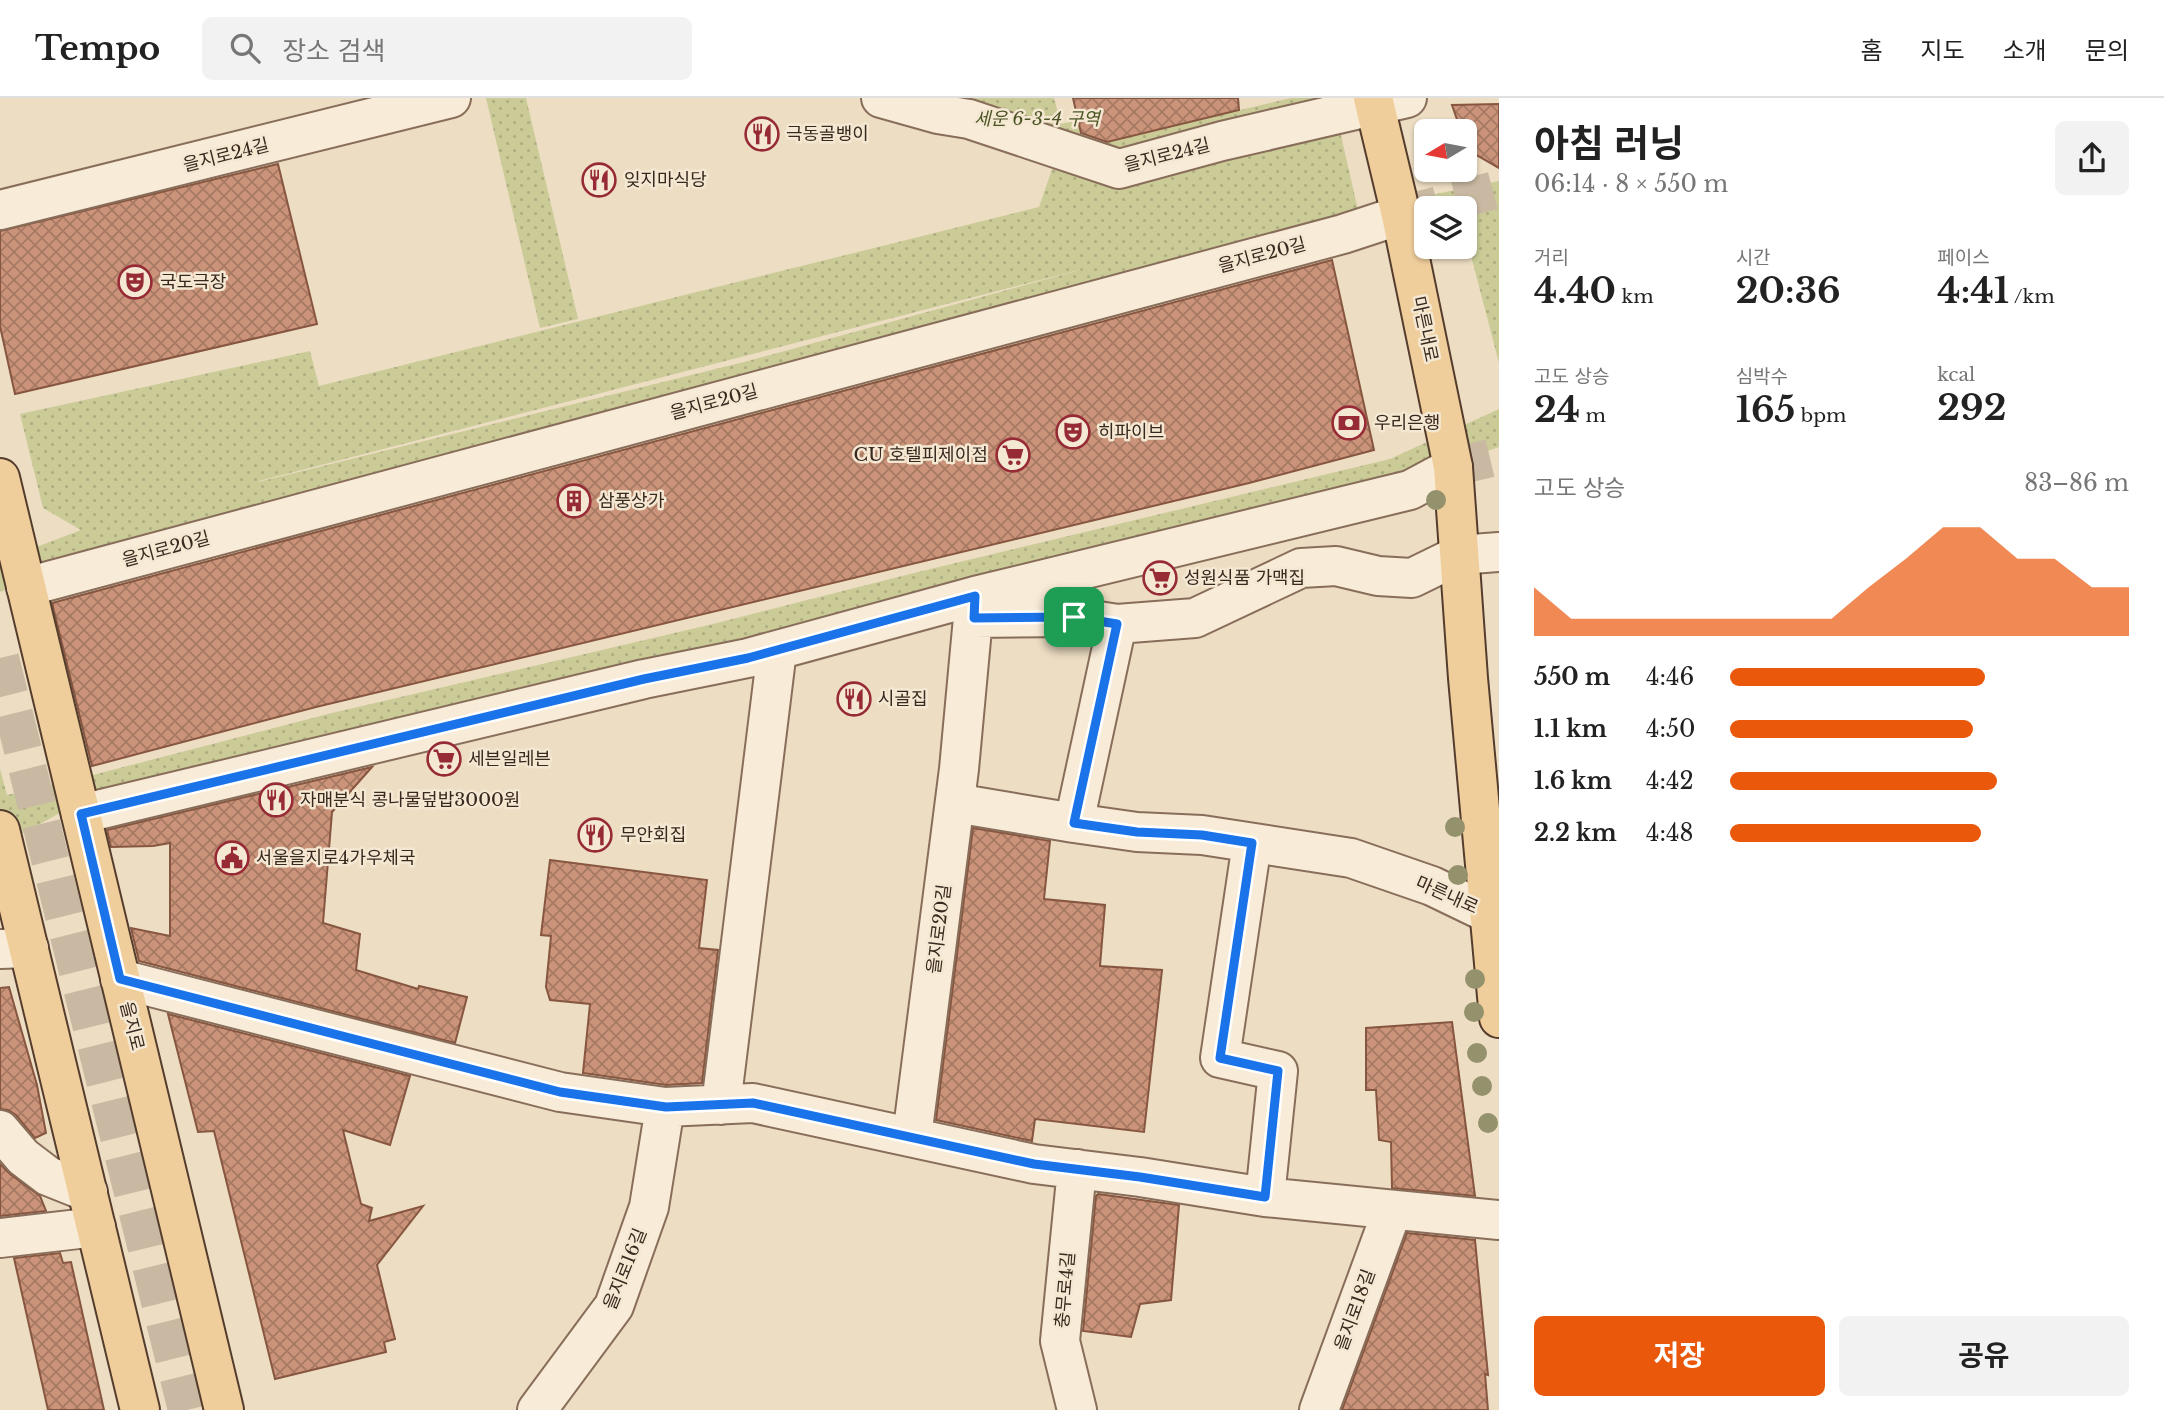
<!DOCTYPE html>
<html lang="ko">
<head>
<meta charset="utf-8">
<style>
	body { margin:0; font-family:"Libre Baskerville","Noto Sans KR",serif; background:#f2f2f2; color:#222; height:100vh; display:flex; flex-direction:column; font-size:26px; white-space:nowrap }
	* { box-sizing:border-box; margin:0 }
	p { font-size:23px; color:#767676 }
	.icon { flex:none; width:38px; height:38px; fill:none; stroke:currentColor; stroke-width:2; stroke-linecap:round; stroke-linejoin:round }
	.map { position:relative; flex:1; overflow:hidden }
	.details { display:flex; flex-direction:column; background:#fff; width:665px }
	.details>* { flex:none }
	.needle { width:46px; rotate:260deg }
	.buttons { position:absolute; left:1414px; top:21px; display:grid; gap:14px }
	.buttons a { display:grid; place-items:center; width:63px; height:63px; border-radius:10px; background:#fff; box-shadow:0 2px 5px #0004; font-size:35px }
	.pin { position:absolute; display:grid; place-items:center; width:60px; height:60px; color:#fff; margin:-30px; border-radius:14px; box-shadow:0 4px 10px #0006 }
	.round { display:grid; place-items:center; flex:none; width:74px; height:74px; border-radius:10px; background:#f2f2f2 }
	.head { display:flex; align-items:center; justify-content:space-between; height:119px; padding:0 35px }
	h1 { font-size:38px; font-weight:700; line-height:52px }
	.stats { display:grid; grid-template-columns:repeat(3,1fr); gap:10px; height:119px; padding:7px 35px }
	.stats div { display:grid; align-content:center }
	.stats b { font-size:35px; font-weight:700 }
	.stats small { font-size:19px; font-weight:400 }
	.stats p { font-size:19px }
	.chart { height:196px; padding:14px 35px }
	.chart p { display:flex; justify-content:space-between }
	.chart svg { width:100%; height:126px; margin-top:7px; fill:#ea580c; opacity:.7 }
	.cta { display:flex; gap:14px; margin-top:auto; padding:14px 35px }
	.cta a { flex:1; height:80px; border-radius:10px; background:#ea580c; color:#fff; font-size:28px; font-weight:700; line-height:80px; text-align:center }
	.cta a+a { background:#f2f2f2; color:#222 }
	ul { padding:0 35px; list-style:none; font-size:23px }
	li { display:grid; grid-template-columns:112px 84px 1fr; align-items:center; height:52px }
	li i { height:18px; border-radius:9px; background:#ea580c }
	header { display:flex; align-items:center; gap:42px; box-sizing:border-box; height:98px; padding:0 35px; background:#fff; border-bottom:2px solid #e0e0e0 }
	header strong { font-size:33px }
	nav { display:flex; gap:38px; margin-inline-start:auto; font-size:24px }
	.search { width:490px; height:63px; background:#f2f2f2; display:flex; align-items:center; gap:18px; box-sizing:border-box; padding:0 24px; border-radius:10px; color:#767676; font-size:26px }
	main { display:flex; flex:1; min-height:0 }
	.map>svg:first-child { display:block }
	.green { fill:url(#green-dots); fill-rule:evenodd }
	.building { fill:url(#building-cross-hatch); stroke:#875640; stroke-width:2 }
	.lines { fill:none; stroke-linecap:round; stroke-linejoin:round }
	.minor-tunnel { stroke:#c9b9a2; stroke-width:38; stroke-dasharray:38 19; stroke-linecap:butt }
	.minor-casing { stroke:#886e5a; stroke-width:42 }
	.major-casing { stroke:#553d2e; stroke-width:42 }
	.minor { stroke:#f8ebd7; stroke-width:38 }
	.major { stroke:#f0ce9c; stroke-width:38 }
	.tree { fill:#94926c }
	.route-casing { stroke:#fff; stroke-width:14 }
	.route { stroke:#1a73e8; stroke-width:9 }
	.labels { text-anchor:middle; dominant-baseline:central; stroke-width:5; stroke-linejoin:round; paint-order:stroke }
	.park-label { font-size:18px; font-style:italic; fill:#4c5425; stroke:#f5e8d3 }
	.poi-label { font-size:18px; fill:#38281e; stroke:#f5e8d3; text-anchor:start }
	.street-label { font-size:18px; fill:#38281e; stroke:#f5e8d3 }
</style>
</head>
<body>
<header>
<strong>Tempo</strong>
<div class="search"><svg class="icon" aria-label="search" viewBox="0 0 24 24"><circle cx="10" cy="10" r="6"/><path d="M15 15l6 6"/></svg>장소 검색</div>
<nav><a>홈</a><a>지도</a><a>소개</a><a>문의</a></nav>
</header>
<main>
<div class="map">
<svg width="1499" height="1312" viewBox="0 0 1499 1312">
	<defs>
		<pattern id="green-dots" width="8" height="8" patternUnits="userSpaceOnUse" patternTransform="scale(1.75)"><rect width="8" height="8" fill="#cacb97"/><path d="M2 2h.1M6 6h.1" fill="none" stroke="#aeae82" stroke-width="1.8" stroke-linecap="round"/></pattern>
		<pattern id="building-cross-hatch" width="8" height="8" patternUnits="userSpaceOnUse" patternTransform="scale(1.75)"><rect width="8" height="8" fill="#cb947a"/><path d="M0 0l8 8M0 8l8-8" fill="none" stroke="#a67963"/></pattern>
	</defs>
	<rect width="100%" height="100%" fill="#edddc3"/>
	<path class="green" d="M486 0H526L578 221 540 230Z
		M943 0H1054L1061 26 1078 22 1084 49 1291 0H1373L1119 71Z
		M1337 20 1358 112 1499 83V265L1469 150 1460 149H1465V110H1426V146L1313 136 42 475 0 494V463L81 432 43 410 20 316 310 253 319 288 1039 109 1058 54 1116 75ZM1091 169 748 263 258 384 259 383Z
		M1499 311V349L1403 381 1000 481 448 608 87 700 0 748V671L7 697 89 678 328 616 713 526 914 475 1390 361Z"/>
	<path class="building" d="M1073 0H1238L1239 12 1107 44 1081 35Z
		M1499 6V70L1466 51 1465 33H1461L1452 7Z
		M278 66 317 226 15 296 0 228V133Z
		M1332 162 1374 352 1249 385 316 609 92 668 52 505Z
		M372 669 332 714 323 825 360 836 356 872 418 891 419 888 467 899 455 945 139 863 131 830 170 838V745L153 748 111 749 107 732Z
		M973 730 1050 743 1044 801 1105 807 1100 868 1162 872 1144 1034 1035 1021 1032 1043 936 1022Z
		M550 762 707 782 699 850 718 852 702 985 666 987 583 975 590 906 550 902 546 889 551 838 541 837Z
		M9 889 37 987 46 1035 35 1040 16 1017 8 1012 0 1011V890Z
		M168 916 410 978 390 1047 343 1032 361 1106 372 1110 369 1123 423 1108 377 1167 395 1241 384 1244 386 1254 275 1281 214 1033 198 1034Z
		M1452 924 1475 1098 1392 1090 1391 1044 1379 1042 1376 992H1366V930Z
		M0 1066 10 1076 40 1098 46 1113 0 1118Z
		M1098 1096 1179 1107 1171 1202 1140 1206 1131 1239 1083 1233 1096 1098Z
		M1407 1135 1475 1142 1488 1277 1485 1276 1488 1312H1342Z
		M60 1155 63 1165 71 1164 104 1312H48L14 1160Z"/>
	<g class="lines">
		<path class="minor-tunnel" d="M1401 117 1499 91
			M1453 369 1499 358
			M0 560 187 1312"/>
		<defs>
			<path id="minor" d="M881 0 938 16 969 21 1119 71 1222 43 1407 0
				M0 112 451 0
				M26 489 1343 136 1401 117
				M974 520 1074 519 1117 526 1195 520 1301 470 1336 468 1378 478 1412 480 1459 457 1499 454
				M955 705 1074 725 1137 734 1202 737 1351 760 1432 788 1490 816 1499 815
				M81 716 644 581 748 560 975 498 1410 392 1453 369
				M1074 725 1117 526
				M1252 745 1220 960 1278 973 1265 1099
				M0 851 29 850
				M120 881 560 994 665 1009 753 1005 1034 1066 1140 1079 1265 1099 1499 1122
				M721 1007 777 552
				M0 1032 23 1059 48 1078 88 1094
				M912 1039 959 671 975 498
				M1077 1071 1060 1243 1077 1312
				M0 1140 96 1129
				M537 1312 614 1208 649 1109 665 1009
				M1319 1312 1392 1113"/>
			<path id="major" d="M1373 0 1401 117 1453 369 1468 580 1499 920
				M0 380 224 1312
				M0 732 140 1312"/>
		</defs>
		<use href="#minor" class="minor-casing"/>
		<use href="#major" class="major-casing"/>
		<use href="#minor" class="minor"/>
		<use href="#major" class="major"/>
	</g>
	<g class="tree">
		<circle cx="1436" cy="402" r="10"/>
		<circle cx="1455" cy="729" r="10"/>
		<circle cx="1458" cy="777" r="10"/>
		<circle cx="1475" cy="881" r="10"/>
		<circle cx="1474" cy="914" r="10"/>
		<circle cx="1477" cy="955" r="10"/>
		<circle cx="1482" cy="988" r="10"/>
		<circle cx="1488" cy="1025" r="10"/>
	</g>
	<g class="lines">
		<defs>
			<path id="route" d="M975 498 974 520 1074 519 1117 526 1074 725 1137 734 1202 737 1252 745 1220 960 1278 973 1265 1099 1140 1079 1034 1066 753 1005 666 1009 560 994 120 881 81 716 644 581 748 560Z"/>
		</defs>
		<use href="#route" class="route-casing"/>
		<use href="#route" class="route"/>
	</g>
	<defs>
		<symbol id="restaurant-ring" viewBox="-11 -11 22 22"><circle r="9.5" fill="#f5e8d3" stroke="#962b36" stroke-width="1.5"/><path d="M-5-6h1v4h1v-4h1v4h1v-4h1v5L-1.5 .5V6h-2V.5L-5-1ZM5-6V6H3V1.5H1.5Q1.5-4 5-6Z" fill="#962b36"/></symbol>
		<symbol id="theatre-ring" viewBox="-11 -11 22 22"><circle r="9.5" fill="#f5e8d3" stroke="#962b36" stroke-width="1.5"/><path d="M-5-5.5Q0-4 5-5.5V0Q5 5 0 6Q-5 5-5 0ZM-3.3-2.5H-1v1.5H-3.3ZM1-2.5H3.3v1.5H1ZM-2.8 1Q0 5.5 2.8 1Z" fill="#962b36"/></symbol>
		<symbol id="bank-ring" viewBox="-11 -11 22 22"><circle r="9.5" fill="#f5e8d3" stroke="#962b36" stroke-width="1.5"/><path d="M-6-4H6V4H-6ZM0-2.3a2.3 2.3 0 1 0 0 4.6a2.3 2.3 0 1 0 0-4.6Z" fill="#962b36"/></symbol>
		<symbol id="supermarket-ring" viewBox="-11 -11 22 22"><circle r="9.5" fill="#f5e8d3" stroke="#962b36" stroke-width="1.5"/><path d="M-6-5.5h2.5l.6 2H6L4.5 2H-2.5L-4.4-4H-6ZM-1.5 3.2a1.3 1.3 0 1 0 .1 0ZM3 3.2a1.3 1.3 0 1 0 .1 0Z" fill="#962b36"/></symbol>
		<symbol id="building-ring" viewBox="-11 -11 22 22"><circle r="9.5" fill="#f5e8d3" stroke="#962b36" stroke-width="1.5"/><path d="M-4-6H4V6H1V3H-1V6H-4ZM-2.5-4.3h1.7v1.8h-1.7ZM.8-4.3h1.7v1.8H.8ZM-2.5-1h1.7V.8h-1.7ZM.8-1h1.7V.8H.8Z" fill="#962b36"/></symbol>
		<symbol id="civic-ring" viewBox="-11 -11 22 22"><circle r="9.5" fill="#f5e8d3" stroke="#962b36" stroke-width="1.5"/><path d="M-.6-6.5H3V-4.5H.6V-3L4-1V1h2V6H-6V1h2V-1L-.6-3ZM-1.2 2.5V6h2.4V2.5Z" fill="#962b36"/></symbol>
	</defs>
	<g fill-rule="evenodd">
		<use href="#restaurant-ring" x="743" y="17" width="38" height="38"/>
		<use href="#restaurant-ring" x="580" y="63" width="38" height="38"/>
		<use href="#theatre-ring" x="116" y="165" width="38" height="38"/>
		<use href="#bank-ring" x="1330" y="306" width="38" height="38"/>
		<use href="#theatre-ring" x="1054" y="315" width="38" height="38"/>
		<use href="#supermarket-ring" x="994" y="338" width="38" height="38"/>
		<use href="#building-ring" x="555" y="384" width="38" height="38"/>
		<use href="#supermarket-ring" x="1141" y="461" width="38" height="38"/>
		<use href="#restaurant-ring" x="835" y="582" width="38" height="38"/>
		<use href="#supermarket-ring" x="425" y="642" width="38" height="38"/>
		<use href="#restaurant-ring" x="257" y="683" width="38" height="38"/>
		<use href="#restaurant-ring" x="576" y="718" width="38" height="38"/>
		<use href="#civic-ring" x="213" y="741" width="38" height="38"/>
	</g>
	<g class="labels">
		<g class="park-label">
			<text x="1037" y="21">세운 6-3-4 구역</text>
		</g>
		<g class="poi-label">
			<text x="786" y="36">극동골뱅이</text>
			<text x="624" y="82">잊지마식당</text>
			<text x="160" y="184">국도극장</text>
			<text x="1374" y="325">우리은행</text>
			<text x="1098" y="334">히파이브</text>
			<text x="988" y="357" text-anchor="end">CU 호텔피제이점</text>
			<text x="598" y="403">삼풍상가</text>
			<text x="1184" y="480">성원식품 가맥집</text>
			<text x="878" y="601">시골집</text>
			<text x="468" y="661">세븐일레븐</text>
			<text x="300" y="702">자매분식 콩나물덮밥3000원</text>
			<text x="620" y="737">무안회집</text>
			<text x="256" y="760">서울을지로4가우체국</text>
		</g>
		<g class="street-label">
			<text transform="translate(226 57) rotate(-14)">을지로24길</text>
			<text transform="translate(1167 57) rotate(-14)">을지로24길</text>
			<text transform="translate(1262 157) rotate(-15)">을지로20길</text>
			<text transform="translate(1425 231) rotate(78)">마른내로</text>
			<text transform="translate(714 304) rotate(-15)">을지로20길</text>
			<text transform="translate(166 451) rotate(-15)">을지로20길</text>
			<text transform="translate(1447 797) rotate(24)">마른내로</text>
			<text transform="translate(939 831) rotate(-83)">을지로20길</text>
			<text transform="translate(132 928) rotate(76)">을지로</text>
			<text transform="translate(625 1171) rotate(-68)">을지로16길</text>
			<text transform="translate(1065 1192) rotate(-85)">충무로4길</text>
			<text transform="translate(1355 1212) rotate(-70)">을지로18길</text>
		</g>
	</g>
</svg>
<div class="buttons">
<a><svg class="needle" viewBox="-14 -14 28 28"><path d="M0-13l5 13h-10z" fill="#e53935"/><path d="M0 13l5-13h-10z" fill="#767676"/></svg></a>
<a><svg class="icon" aria-label="layers" viewBox="0 0 24 24"><path d="M12 4l9 5-9 5-9-5zM3 14l9 5 9-5"/></svg></a>
</div>
<div class="pin" style="left:1074px;top:519px;background:#1e9e55"><svg class="icon" aria-label="arrive" viewBox="0 0 24 24"><path d="M6 21V4h12l-3 4 3 4H6"/></svg></div>
</div>
<section class="details">
<div class="head"><div><h1>아침 러닝</h1><p>06:14 · 8 × 550 m</p></div><a class="round"><svg class="icon" aria-label="share" viewBox="0 0 24 24"><path d="M12 15V3M7 8l5-5 5 5M5 13v7h14v-7"/></svg></a></div>
<div class="stats">
<div><p>거리</p><b>4.40<small> km</small></b></div>
<div><p>시간</p><b>20:36</b></div>
<div><p>페이스</p><b>4:41<small> /km</small></b></div>
</div>
<div class="stats">
<div><p>고도 상승</p><b>24<small> m</small></b></div>
<div><p>심박수</p><b>165<small> bpm</small></b></div>
<div><p>kcal</p><b>292</b></div>
</div>
<div class="chart"><p><span>고도 상승</span>83–86 m</p>
<svg viewBox="0 0 160 44" preserveAspectRatio="none"><path d="M0 44V27L10 38L20 38L30 38L40 38L50 38L60 38L70 38L80 38L90 27L100 17L110 6L120 6L130 17L140 17L150 27L160 27V44z"/></svg>
</div>
<ul>
<li><b>550 m</b>4:46<i style="width:64%"></i></li>
<li><b>1.1 km</b>4:50<i style="width:61%"></i></li>
<li><b>1.6 km</b>4:42<i style="width:67%"></i></li>
<li><b>2.2 km</b>4:48<i style="width:63%"></i></li>
</ul>
<div class="cta"><a>저장</a><a>공유</a></div>
</section>
</main>
</body>
</html>
